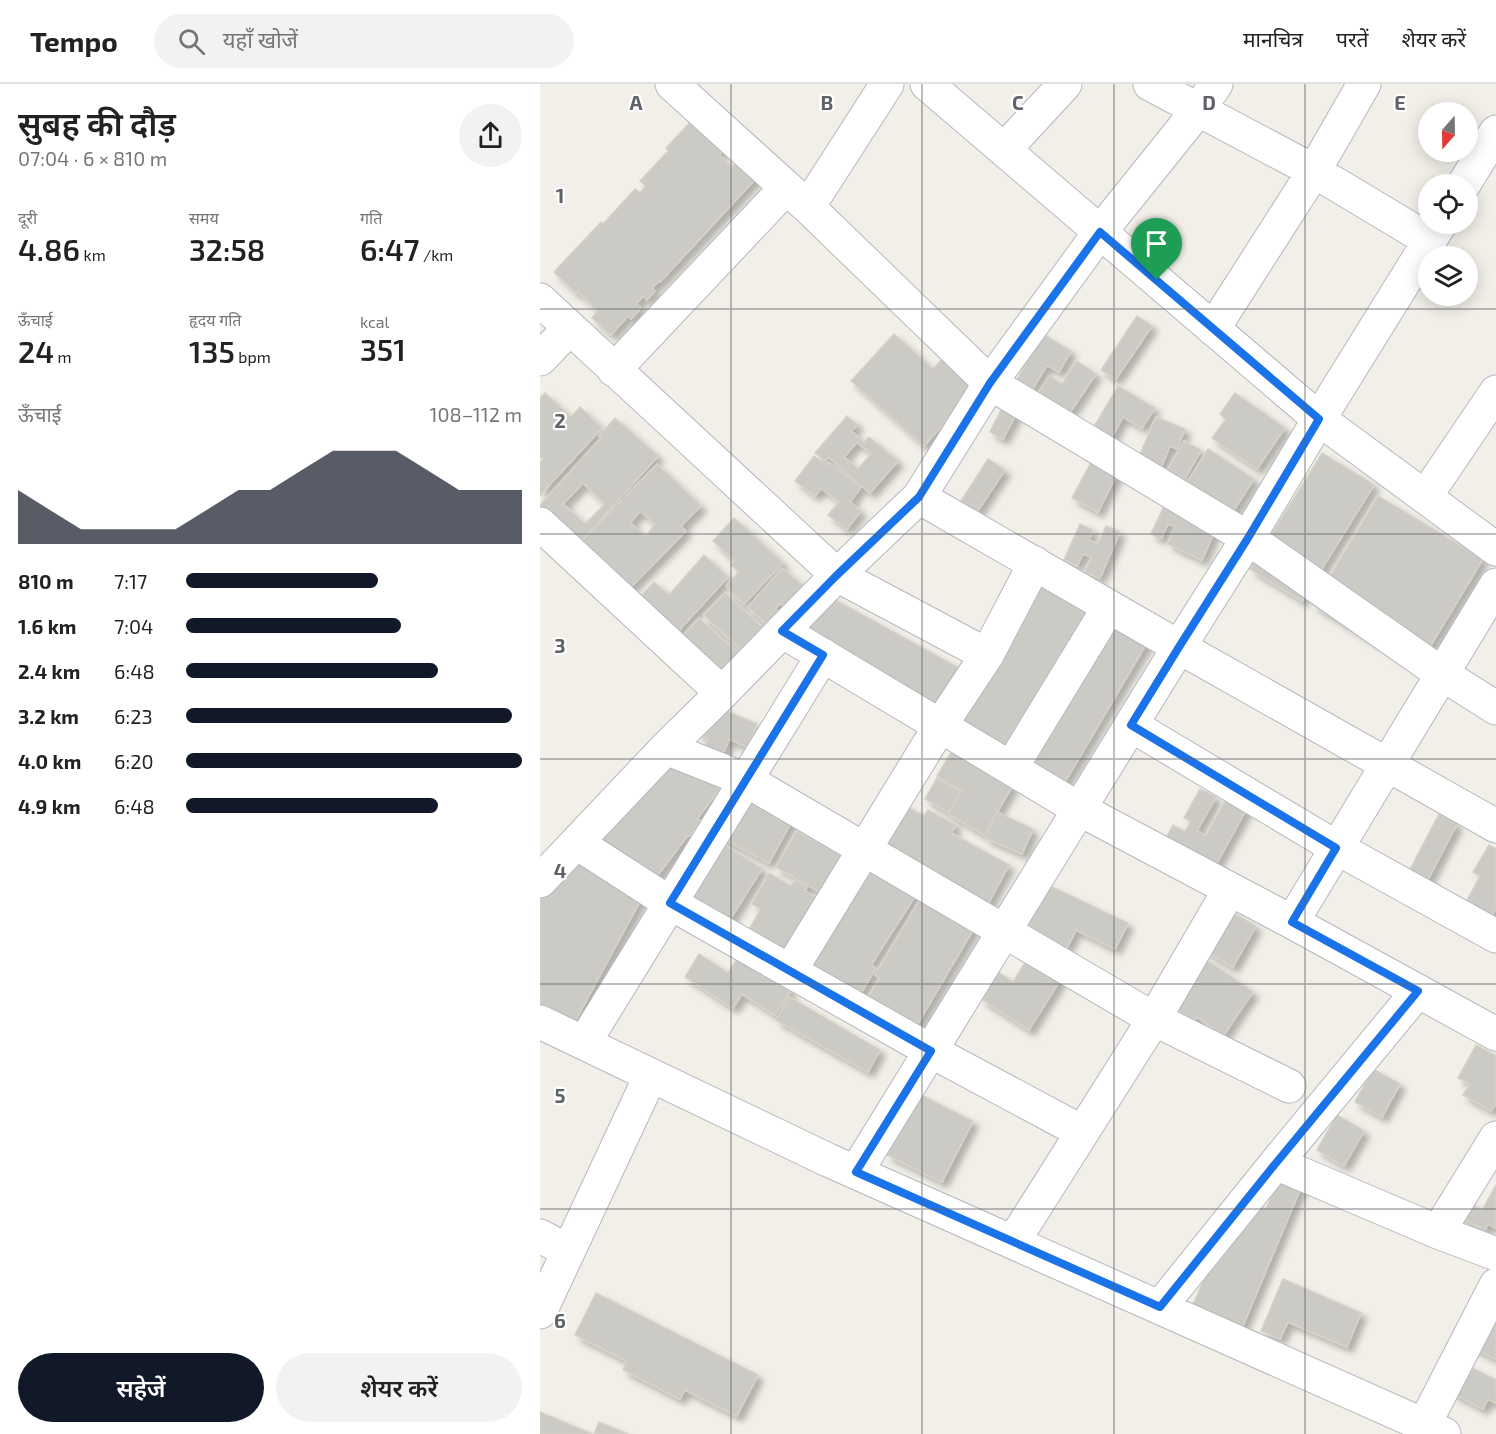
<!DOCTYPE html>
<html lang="hi">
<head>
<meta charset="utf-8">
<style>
	body { margin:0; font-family:"Exo 2","Noto Sans Devanagari",sans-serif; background:#f2f2f2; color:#222; height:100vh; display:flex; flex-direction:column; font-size:22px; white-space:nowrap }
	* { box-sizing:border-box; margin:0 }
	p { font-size:20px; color:#767676 }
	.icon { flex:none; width:33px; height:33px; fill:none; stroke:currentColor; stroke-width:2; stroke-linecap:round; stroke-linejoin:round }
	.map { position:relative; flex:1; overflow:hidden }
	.sheet { display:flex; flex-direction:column; background:#fff; width:540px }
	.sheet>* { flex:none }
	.needle { width:39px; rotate:200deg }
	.buttons { position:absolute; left:878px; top:18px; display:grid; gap:12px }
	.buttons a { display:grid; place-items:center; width:60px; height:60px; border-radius:50%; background:#fff; box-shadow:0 3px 15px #0003; font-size:30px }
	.pin { position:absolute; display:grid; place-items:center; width:51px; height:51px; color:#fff; margin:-62px -26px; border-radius:50% 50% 50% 0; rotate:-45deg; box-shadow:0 0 6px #0007 }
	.pin .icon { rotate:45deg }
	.round { display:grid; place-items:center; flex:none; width:63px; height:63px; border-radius:32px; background:#f2f2f2 }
	.headline { display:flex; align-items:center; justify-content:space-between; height:102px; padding:0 18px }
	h1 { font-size:33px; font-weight:600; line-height:45px }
	.metrics { display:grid; grid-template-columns:repeat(3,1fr); gap:9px; height:102px; padding:6px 18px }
	.metrics div { display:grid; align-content:center }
	.metrics b { font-size:30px; font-weight:600 }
	.metrics small { font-size:16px; font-weight:400 }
	.metrics p { font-size:16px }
	.chart { height:168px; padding:12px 18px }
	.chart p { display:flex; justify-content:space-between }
	.chart svg { width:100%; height:108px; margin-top:6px; fill:#111827; opacity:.7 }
	.primary-button { display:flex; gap:12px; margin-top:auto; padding:12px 18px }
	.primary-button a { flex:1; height:69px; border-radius:36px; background:#111827; color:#fff; font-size:24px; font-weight:600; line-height:69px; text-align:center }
	.primary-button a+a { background:#f2f2f2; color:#222 }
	ul { padding:0 18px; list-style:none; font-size:20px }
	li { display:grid; grid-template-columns:96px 72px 1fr; align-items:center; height:45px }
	li i { height:15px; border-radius:8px; background:#111827 }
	header { display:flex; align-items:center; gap:36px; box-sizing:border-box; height:84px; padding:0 30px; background:#fff; border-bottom:2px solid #e0e0e0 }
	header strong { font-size:28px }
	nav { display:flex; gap:33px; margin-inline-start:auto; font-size:21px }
	.search { width:420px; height:54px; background:#f2f2f2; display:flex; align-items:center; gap:15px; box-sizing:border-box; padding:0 21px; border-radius:33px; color:#767676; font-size:22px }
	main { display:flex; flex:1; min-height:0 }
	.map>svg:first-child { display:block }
	.building { fill:#cccac5; stroke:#d6d1c6; stroke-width:1.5; fill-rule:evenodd; filter:url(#shadow) }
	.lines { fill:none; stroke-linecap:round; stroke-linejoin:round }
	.minor-casing { stroke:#b5b8bc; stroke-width:35 }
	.minor { stroke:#fff; stroke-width:33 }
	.route-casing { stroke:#fff; stroke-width:12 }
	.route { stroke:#1a73e8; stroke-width:8 }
	.grid { fill:none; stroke:#5f6368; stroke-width:1.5; stroke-opacity:0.55 }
	.grid-label { font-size:20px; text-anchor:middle; font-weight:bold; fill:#5f6368; stroke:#fff; stroke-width:4.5; stroke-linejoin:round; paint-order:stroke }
</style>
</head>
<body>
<header>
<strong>Tempo</strong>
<div class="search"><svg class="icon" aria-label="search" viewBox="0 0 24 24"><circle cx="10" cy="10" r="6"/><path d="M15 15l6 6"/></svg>यहाँ खोजें</div>
<nav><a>मानचित्र</a><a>परतें</a><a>शेयर करें</a></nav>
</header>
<main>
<section class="sheet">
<div class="headline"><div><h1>सुबह की दौड़</h1><p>07:04 · 6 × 810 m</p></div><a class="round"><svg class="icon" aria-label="share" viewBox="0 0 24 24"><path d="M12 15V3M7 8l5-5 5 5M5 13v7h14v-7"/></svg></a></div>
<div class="metrics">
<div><p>दूरी</p><b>4.86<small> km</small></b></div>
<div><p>समय</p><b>32:58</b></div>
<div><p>गति</p><b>6:47<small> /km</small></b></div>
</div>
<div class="metrics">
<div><p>ऊँचाई</p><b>24<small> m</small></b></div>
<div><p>हृदय गति</p><b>135<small> bpm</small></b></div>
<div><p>kcal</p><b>351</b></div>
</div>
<div class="chart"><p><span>ऊँचाई</span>108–112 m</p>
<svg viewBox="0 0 160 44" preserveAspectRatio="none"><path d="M0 44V22L10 30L20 38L30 38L40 38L50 38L60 30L70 22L80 22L90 14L100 6L110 6L120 6L130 14L140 22L150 22L160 22V44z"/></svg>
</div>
<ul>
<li><b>810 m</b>7:17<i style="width:57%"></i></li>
<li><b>1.6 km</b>7:04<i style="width:64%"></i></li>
<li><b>2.4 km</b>6:48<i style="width:75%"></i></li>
<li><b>3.2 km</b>6:23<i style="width:97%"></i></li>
<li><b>4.0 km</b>6:20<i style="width:100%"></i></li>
<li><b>4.9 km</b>6:48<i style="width:75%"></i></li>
</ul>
<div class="primary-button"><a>सहेजें</a><a>शेयर करें</a></div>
</section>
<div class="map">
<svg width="956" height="1350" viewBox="0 0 956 1350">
	<defs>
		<filter id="shadow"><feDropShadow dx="5.5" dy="5.5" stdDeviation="3" flood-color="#0004"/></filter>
	</defs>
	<rect width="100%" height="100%" fill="#f1efe8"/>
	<path class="building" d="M156 32 182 67 179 71 192 83 201 73 220 90 120 198 119 197 112 204 115 207 107 216 103 212 96 220 101 224 91 235 88 232 71 251 52 234 58 227 37 207 36 209 14 188 61 138 63 140 95 105 100 109 106 102 100 97 128 67 126 64Z
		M597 232 612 242 576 295 561 286Z
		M354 250 393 285 405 272 438 301 384 362 311 297Z
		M503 250 531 267 519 288 507 281 492 306 476 297Z
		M537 277 556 290 527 333 496 312 510 292 522 300Z
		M578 302 615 324 602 344 583 333 570 357 552 346Z
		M5 309 31 333 40 323 62 344 0 411V378L3 375 0 373V314Z
		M695 309 745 344 717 385 672 354 686 335 680 330Z
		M466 316 480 323 463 355 450 348Z
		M307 332 318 341 311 347 324 358 329 353 358 377 330 409 288 373 285 377 275 369ZM317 358 331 370 318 385 304 373Z
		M616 333 645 345 637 365 630 362 620 386 597 377Z
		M75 334 118 372 35 464 0 432V421L61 354 59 352ZM43 399 65 420 45 440 23 420Z
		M644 357 661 366 645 395 628 386Z
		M668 365 714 395 692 429 646 400Z
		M782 369 834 401 762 517 710 485Z
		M555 371 580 384 558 428 532 414Z
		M274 372 286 381 288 378 321 403 310 418 321 427 307 445 288 431 299 418 281 404 275 412 255 397Z
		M448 375 465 386 437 428 421 417Z
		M117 380 161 422 141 442 146 447 85 509 37 462ZM100 427 115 440 106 452 90 439Z
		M838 412 943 475 877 584 773 521Z
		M626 418 677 442 662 476 628 460 635 443 628 440 621 455 611 450Z
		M194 434 243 479 204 520 186 502 199 488 191 481 195 477 173 457Z
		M540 440 553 446 549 456 558 460 566 442 580 448 560 494 545 488 551 473 543 470 537 482 524 476Z
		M164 471 188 493 132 554 97 516 114 498 129 511Z
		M514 481 558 522 459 674 409 642Z
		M242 484 269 507 250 529 240 519 235 525 246 534 235 547 208 523Z
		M277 506 421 585 393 637 248 558Z
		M185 509 222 543 218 547 226 554 209 573 164 531Z
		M565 518 614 547 522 703 473 674Z
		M159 534 206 577 183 603 135 560Z
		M170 620 217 640 207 663 189 655 183 671 161 672 168 655 158 651Z
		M127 663 181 703 157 735 161 737 150 752 148 751 112 799 57 758Z
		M413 665 473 701 444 751 409 730 422 707 397 692Z
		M397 694 421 708 408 728 385 715Z
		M196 702 254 733 229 779 171 748Z
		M660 705 676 713 657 747 666 752 690 708 710 719 673 786 623 760 633 741 645 748 651 737 644 734Z
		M358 718 384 732 388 726 416 741 411 749 469 781 447 822 342 766Z
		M457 728 493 745 482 770 446 754Z
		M899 730 917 740 883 805 865 795Z
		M257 747 304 773 283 810 236 783Z
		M168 750 222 785 189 837 144 809Z
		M949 761 956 765V824L948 838 923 824 940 792 933 788Z
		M34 770 105 808 33 941 0 923V805Z
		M330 775 379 806 331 881 336 884 315 919 260 884Z
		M229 789 251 802 255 796 267 803 265 807 277 814 246 868 208 847 221 825 212 820Z
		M508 801 588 839 575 865 536 846 527 864 486 844Z
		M383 810 436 841 374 946 325 918 340 894 335 891Z
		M686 825 716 842 693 883 663 866Z
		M491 869 524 890 489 946 441 915 458 888 473 898Z
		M159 870 188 889 199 872 251 906 235 931 202 910 193 924 145 893Z
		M667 876 713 908 684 951 657 933 654 937 634 923Z
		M249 913 340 966 328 988 236 936Z
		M936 961 956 972V1020L951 1027 923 1011 930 1000 918 994Z
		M833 985 860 1000 842 1033 815 1018Z
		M377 1009 433 1037 402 1098 347 1071Z
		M797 1031 824 1047 804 1082 777 1066Z
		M743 1085 765 1094 702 1244 652 1223 677 1165 686 1169 708 1117 726 1125Z
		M956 1101V1144L948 1140 945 1146 914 1129 922 1115 942 1126Z
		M743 1195 821 1229 807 1263 748 1238 740 1255 721 1247Z
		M956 1205V1275L928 1261Z
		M56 1209 218 1291 197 1332 145 1306 140 1315 83 1286 87 1277 35 1251Z
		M924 1280 956 1296V1316L955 1319 948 1315 943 1325 910 1308Z
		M0 1328 52 1350H0Z
		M59 1338 88 1350H54Z"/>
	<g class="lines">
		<defs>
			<path id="minor" d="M132 0 268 123 450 299 708 454 902 590 956 624
				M387 0 779 335 956 465
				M610 0 774 87 889 156
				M464 66 525 0
				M924 100 956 48
				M268 123 347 0
				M0 216 297 491 447 571
				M673 245 774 87 824 0
				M0 275 30 244
				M74 286 246 104
				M379 413 639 563 956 742
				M885 413 956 308
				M0 440 182 609
				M242 547 539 725 752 838 956 950
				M591 641 797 764 956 852
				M126 664 206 696 614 935 749 1002
				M471 684 569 523
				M37 759 130 819 391 967 542 1048
				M0 797 126 664 182 609 297 491 379 413 450 299 560 148 658 26 676 0
				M752 838 956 501
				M250 887 400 642 447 571 495 479
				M0 938 288 1076 904 1350
				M44 959 283 571
				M736 1079 898 1148 956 1170
				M316 1088 639 563 708 454 779 335 900 140
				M898 1148 956 1054
				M0 1152 28 1167
				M473 1158 614 935 690 805
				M620 1223 736 1079 878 907
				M0 1228 111 991
				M884 1341 956 1201"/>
		</defs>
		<use href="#minor" class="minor-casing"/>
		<use href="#minor" class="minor"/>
	</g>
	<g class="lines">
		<defs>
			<path id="route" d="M560 148 779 335 708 454 639 563 591 641 796 764 752 838 878 907 736 1079 620 1223 316 1088 391 967 130 819 283 571 242 547 297 491 379 413 450 299Z"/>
		</defs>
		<use href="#route" class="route-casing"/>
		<use href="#route" class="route"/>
	</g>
	<path class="grid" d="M191 0V1350M382 0V1350M574 0V1350M765 0V1350M0 225H956M0 450H956M0 675H956M0 900H956M0 1125H956"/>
	<g class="grid-label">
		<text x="96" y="26">A</text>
		<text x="287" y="26">B</text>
		<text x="478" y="26">C</text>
		<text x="669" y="26">D</text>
		<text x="860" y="26">E</text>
		<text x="20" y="119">1</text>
		<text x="20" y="344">2</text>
		<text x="20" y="569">3</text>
		<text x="20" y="794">4</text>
		<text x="20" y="1019">5</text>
		<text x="20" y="1244">6</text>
	</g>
</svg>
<div class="buttons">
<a><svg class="needle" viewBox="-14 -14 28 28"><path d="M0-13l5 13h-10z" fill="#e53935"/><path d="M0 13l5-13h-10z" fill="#767676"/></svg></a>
<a><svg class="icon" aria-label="locate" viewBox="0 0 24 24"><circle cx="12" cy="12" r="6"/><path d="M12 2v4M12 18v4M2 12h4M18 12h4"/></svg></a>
<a><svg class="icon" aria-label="layers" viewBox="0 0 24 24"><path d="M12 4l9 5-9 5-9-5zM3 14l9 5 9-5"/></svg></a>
</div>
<div class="pin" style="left:617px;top:196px;background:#1e9e55"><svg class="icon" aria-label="arrive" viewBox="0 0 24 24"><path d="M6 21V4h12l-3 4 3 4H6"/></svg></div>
</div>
</main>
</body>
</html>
